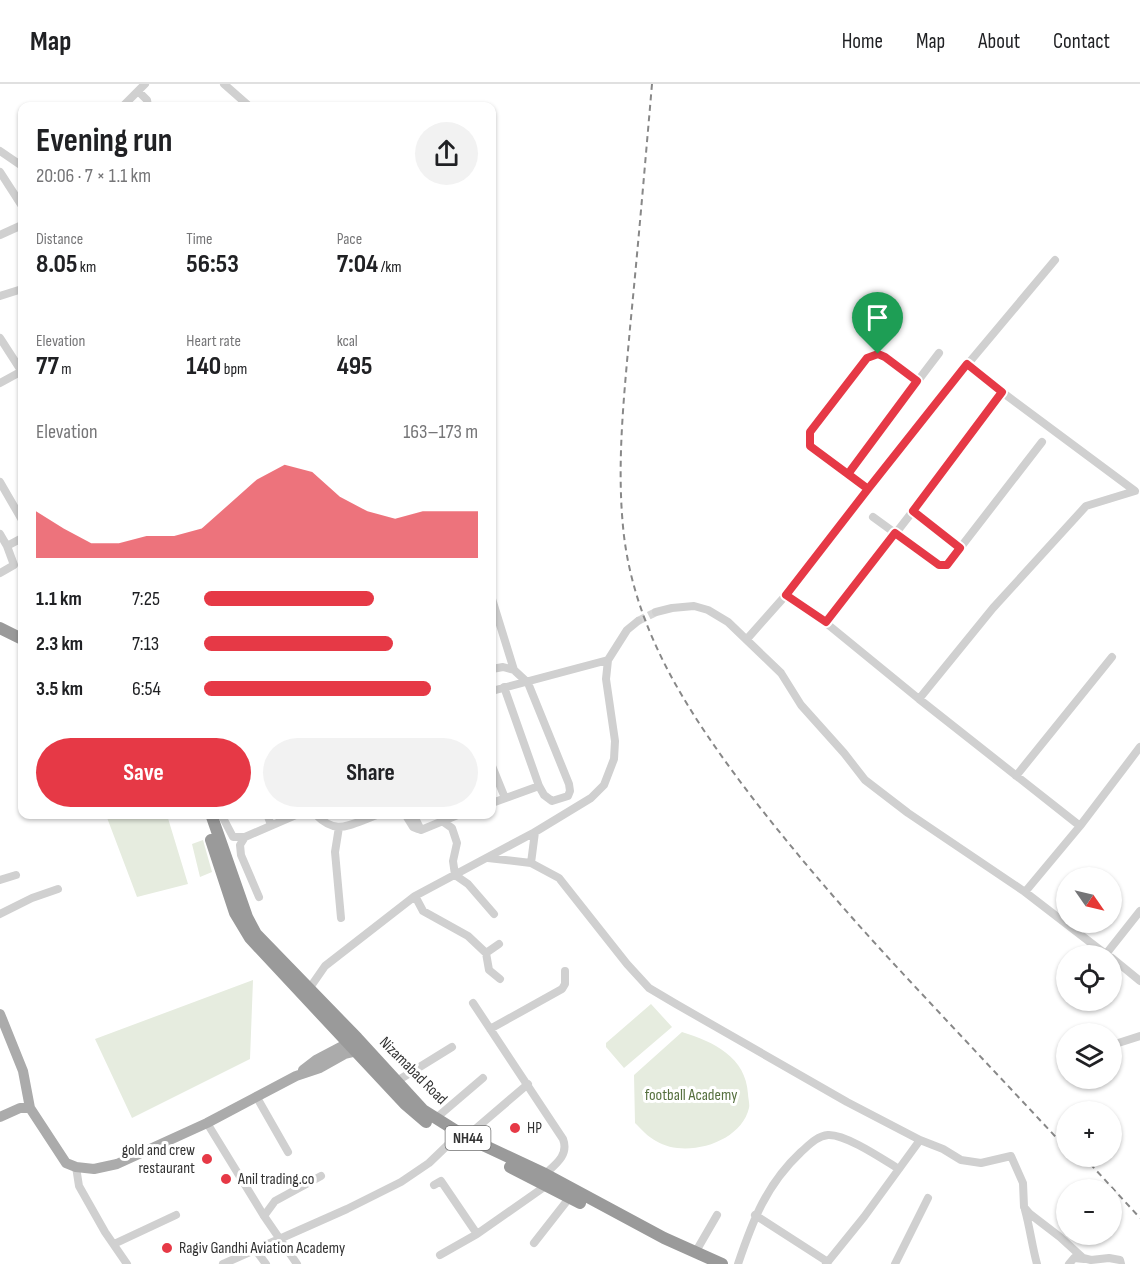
<!DOCTYPE html>
<html lang="en">
<head>
<meta charset="utf-8">
<style>
	body { margin:0; font-family:"Sofia Sans Condensed",sans-serif; background:#f2f2f2; color:#202124; height:100vh; display:flex; flex-direction:column; font-size:22px; white-space:nowrap }
	* { box-sizing:border-box; margin:0 }
	p { font-size:20px; color:#757577 }
	.icon { flex:none; width:33px; height:33px; fill:none; stroke:currentColor; stroke-width:2; stroke-linecap:round; stroke-linejoin:round }
	.map { position:relative; flex:1; overflow:hidden }
	.side { position:absolute; left:18px; top:18px; width:478px; height:717px; display:flex; flex-direction:column; background:#fff; border-radius:12px; box-shadow:0 2px 4px #0004 }
	.side>* { flex:none }
	.needle { width:39px; rotate:124deg }
	.tools { position:absolute; left:1056px; top:783px; display:grid; gap:12px }
	.tools a { display:grid; place-items:center; width:66px; height:66px; border-radius:50%; background:#fff; box-shadow:0 2px 4px #0004; font-size:30px }
	.pin { position:absolute; display:grid; place-items:center; width:51px; height:51px; color:#fff; margin:-62px -26px; border-radius:50% 50% 50% 0; rotate:-45deg; box-shadow:0 0 6px #0007 }
	.pin .icon { rotate:45deg }
	.round { display:grid; place-items:center; flex:none; width:63px; height:63px; border-radius:32px; background:#f2f2f2 }
	.head { display:flex; align-items:center; justify-content:space-between; height:102px; padding:0 18px }
	h1 { font-size:33px; font-weight:700; line-height:45px }
	.stats { display:grid; grid-template-columns:repeat(3,1fr); gap:9px; height:102px; padding:6px 18px }
	.stats div { display:grid; align-content:center }
	.stats b { font-size:26px; font-weight:700 }
	.stats small { font-size:16px; font-weight:400 }
	.stats p { font-size:16px }
	.chart { height:168px; padding:12px 18px }
	.chart p { display:flex; justify-content:space-between }
	.chart svg { width:100%; height:108px; margin-top:6px; fill:#e63946; opacity:.7 }
	.primary-button { display:flex; gap:12px; margin-top:auto; padding:12px 18px }
	.primary-button a { flex:1; height:69px; border-radius:36px; background:#e63946; color:#fff; font-size:24px; font-weight:700; line-height:69px; text-align:center }
	.primary-button a+a { background:#f2f2f2; color:#202124 }
	ul { padding:0 18px; list-style:none; font-size:20px }
	li { display:grid; grid-template-columns:96px 72px 1fr; align-items:center; height:45px }
	li i { height:15px; border-radius:8px; background:#e63946 }
	header { display:flex; align-items:center; gap:36px; box-sizing:border-box; height:84px; padding:0 30px; background:#fff; border-bottom:2px solid #e0e0e0 }
	header strong { font-size:28px }
	nav { display:flex; gap:33px; margin-inline-start:auto; font-size:21px }
	.map>svg:first-child { display:block }
	.green { fill:#e6ecdf }
	.lines { fill:none; stroke-linecap:round; stroke-linejoin:round }
	.minor-tunnel { stroke:#d6d6d6; stroke-width:8; stroke-dasharray:8 4; stroke-linecap:butt }
	.minor { stroke:#d0d0d0; stroke-width:8 }
	.major { stroke:#ababab; stroke-width:10 }
	.highway { stroke:#9a9a9a; stroke-width:12 }
	.rail { stroke:#888; stroke-width:2; stroke-dasharray:6 4.5; stroke-linecap:butt }
	.route-casing { stroke:#fff; stroke-width:12 }
	.route { stroke:#e63946; stroke-width:8 }
	.poi-dot { fill:#e63946; stroke:#fff; stroke-width:2 }
	.labels { text-anchor:middle; dominant-baseline:central; stroke-width:6; stroke-linejoin:round; paint-order:stroke }
	.shield { fill:#fff; stroke:#707070; stroke-width:1.5 }
	.shield-label { font-size:15px; font-weight:bold; fill:#333 }
	.street-label { font-size:16px; fill:#333; stroke:#fff }
	.park-label { font-size:16px; fill:#56703f; stroke:#fff }
	.poi-label { font-size:16px; fill:#333; stroke:#fff; text-anchor:start }
</style>
</head>
<body>
<header>
<strong>Map</strong>
<nav><a>Home</a><a>Map</a><a>About</a><a>Contact</a></nav>
</header>
<div class="map">
<svg width="1140" height="1180" viewBox="0 0 1140 1180">
	<rect width="100%" height="100%" fill="#fff"/>
	<path class="green" d="M106 731H167L188 800 137 813Z
		M203 756 212 788 200 793 192 760Z
		M253 896 250 975 132 1034 95 955Z
		M651 920 672 943 624 984 606 963V959Z
		M682 948C714 958 746 973 748 1010 748 1014 750 1020 749 1024 741 1059 685 1075 656 1057 648 1053 641 1045 635 1039L634 991Z"/>
	<g class="lines">
		<path class="minor-tunnel" d="M638 537 656 528"/>
		<path class="minor" d="M224 0 249 22
			M138 7 147 16 148 22
			M123 22 145 0
			M0 67 22 82
			M0 88 22 122
			M0 151 22 141
			M0 212 22 205
			M0 254 22 288
			M0 299 22 287
			M847 390 939 269
			M0 398 22 436
			M868 405 810 362V348L867 274C869 273 874 270 877 270 886 269 909 291 917 297
			M913 427 1002 308 967 281
			M873 433 939 481H947L1042 358
			M0 450 7 462 14 481 0 489
			M7 462 22 454
			M786 511 826 539 913 427 960 464
			M492 515 514 586 528 599 569 700 570 707 568 712 552 717 544 711 539 702 504 603
			M656 528 672 524 694 522 708 526 728 538 781 589 801 621 844 669 865 696 908 729 1025 808 1080 742
			M826 539 919 615 993 524 1086 422 1135 407 1002 308
			M747 555 786 511 967 281 1055 176
			M492 585 503 583 514 586
			M492 607 608 576
			M919 615 1080 742 1140 663
			M492 682 505 714
			M1016 692 1112 573
			M492 719 539 702
			M221 730 233 753H245
			M267 730 271 741
			M315 730C333 748 343 744 364 736
			M405 730 413 743 418 745
			M413 730 421 746 460 730
			M440 730 442 737 452 744 457 759 453 777 455 791 468 800 494 830
			M362 731 364 736 379 730
			M339 743 335 768 341 834
			M488 774 531 779 535 748
			M531 779 559 794 627 880 649 904 676 920 847 1018 920 1056 943 1065 961 1076 981 1079 1011 1072 1023 1099 1024 1123 1030 1130 1060 1153 1083 1174 1091 1176 1109 1174 1120 1176 1121 1180
			M0 796 16 791
			M1025 808 1108 872
			M415 812 423 827 468 852 486 869 499 860
			M259 813 241 771 240 761 245 753 298 730
			M0 830 32 814 58 805
			M486 869 489 886 500 895
			M1106 870 1140 827
			M1112 874 1140 897
			M309 905 325 882 415 812 535 748 591 714 604 701 614 675 615 657 606 595 608 576 627 546 638 537
			M473 919 563 1055C569 1071 556 1080 545 1090
			M490 945 562 905 565 900V887
			M1112 961 1140 952
			M397 997 452 963
			M256 1012 288 1068
			M435 1035 483 994
			M207 1039 264 1132 297 1180
			M466 1053 528 1000
			M76 1083 79 1102 105 1148 127 1180
			M434 1101 441 1097 477 1150
			M1025 1126C1030 1144 1032 1162 1037 1180
			M755 1131 828 1178
			M264 1132 275 1117 321 1092
			M534 1159 570 1113
			M114 1160 176 1131
			M255 1165 266 1180
			M695 1169 717 1131
			M440 1171 477 1150 547 1101
			M223 1180 347 1125 401 1098 429 1079 454 1055
			M738 1180C753 1136 766 1101 801 1068 809 1061 817 1052 828 1051 846 1050 884 1076 899 1085
			M826 1180 864 1133 920 1056
			M895 1180 928 1114
			M1069 1180 1074 1174 1084 1175"/>
		<path class="major" d="M0 930 23 987 30 1024 66 1079 76 1083 94 1085 117 1080 207 1039 296 992 320 984 345 970 362 966
			M303 986 316 976 354 956
			M0 1033 20 1024H30"/>
		<path class="highway" d="M0 544 22 555
			M211 730 247 833 256 850 357 954 423 1026 466 1053 545 1090 664 1154 722 1180
			M211 756 235 829 250 854 405 1020 426 1038
			M510 1083 580 1119"/>
		<path class="rail" d="M652 0C645 81 638 163 630 244 624 313 616 383 624 452 636 550 690 631 748 708 798 773 851 834 907 894 960 951 1013 1007 1066 1064
			M1083 1072 1140 1134"/>
	</g>
	<g class="lines">
		<defs>
			<path id="route" d="M878 270 867 274 810 348V362L868 405 786 511 826 538 895 449 939 481H947L960 464 913 427 1002 308 967 280 868 405 848 390 917 297 885 273 878 270"/>
		</defs>
		<use href="#route" class="route-casing"/>
		<use href="#route" class="route"/>
	</g>
	<g class="poi-dot">
		<circle cx="515" cy="1044" r="6"/>
		<circle cx="207" cy="1075" r="6"/>
		<circle cx="226" cy="1095" r="6"/>
		<circle cx="167" cy="1164" r="6"/>
	</g>
	<g class="labels">
		<rect class="shield" x="445.5" y="1042" width="45" height="24" rx="4.5"/>
		<g class="shield-label">
			<text x="468" y="1054">NH44</text>
		</g>
		<g class="street-label">
			<text transform="translate(413 987) rotate(45)">Nizamabad Road</text>
		</g>
		<g class="park-label">
			<text x="691" y="1011">football Academy</text>
		</g>
		<g class="poi-label">
			<text x="527" y="1044">HP</text>
			<text x="195" y="1066" text-anchor="end">gold and crew<tspan x="195" dy="18">restaurant</tspan></text>
			<text x="238" y="1095">Anil trading.co</text>
			<text x="179" y="1164">Ragiv Gandhi Aviation Academy</text>
		</g>
	</g>
</svg>
<div class="tools">
<a><svg class="needle" viewBox="-14 -14 28 28"><path d="M0-13l5 13h-10z" fill="#e53935"/><path d="M0 13l5-13h-10z" fill="#757577"/></svg></a>
<a><svg class="icon" aria-label="locate" viewBox="0 0 24 24"><circle cx="12" cy="12" r="6"/><path d="M12 2v4M12 18v4M2 12h4M18 12h4"/></svg></a>
<a><svg class="icon" aria-label="layers" viewBox="0 0 24 24"><path d="M12 4l9 5-9 5-9-5zM3 14l9 5 9-5"/></svg></a>
<a>+</a>
<a>−</a>
</div>
<div class="pin" style="left:878px;top:270px;background:#1e9e55"><svg class="icon" aria-label="arrive" viewBox="0 0 24 24"><path d="M6 21V4h12l-3 4 3 4H6"/></svg></div>
<section class="side">
<div class="head"><div><h1>Evening run</h1><p>20:06 · 7 × 1.1 km</p></div><a class="round"><svg class="icon" aria-label="share" viewBox="0 0 24 24"><path d="M12 15V3M7 8l5-5 5 5M5 13v7h14v-7"/></svg></a></div>
<div class="stats">
<div><p>Distance</p><b>8.05<small> km</small></b></div>
<div><p>Time</p><b>56:53</b></div>
<div><p>Pace</p><b>7:04<small> /km</small></b></div>
</div>
<div class="stats">
<div><p>Elevation</p><b>77<small> m</small></b></div>
<div><p>Heart rate</p><b>140<small> bpm</small></b></div>
<div><p>kcal</p><b>495</b></div>
</div>
<div class="chart"><p><span>Elevation</span>163–173 m</p>
<svg viewBox="0 0 160 44" preserveAspectRatio="none"><path d="M0 44V25L10 32L20 38L30 38L40 35L50 35L60 32L70 22L80 12L90 6L100 9L110 19L120 25L130 28L140 25L150 25L160 25V44z"/></svg>
</div>
<ul>
<li><b>1.1 km</b>7:25<i style="width:62%"></i></li>
<li><b>2.3 km</b>7:13<i style="width:69%"></i></li>
<li><b>3.5 km</b>6:54<i style="width:83%"></i></li>
</ul>
<div class="primary-button"><a>Save</a><a>Share</a></div>
</section>
</div>
</body>
</html>
